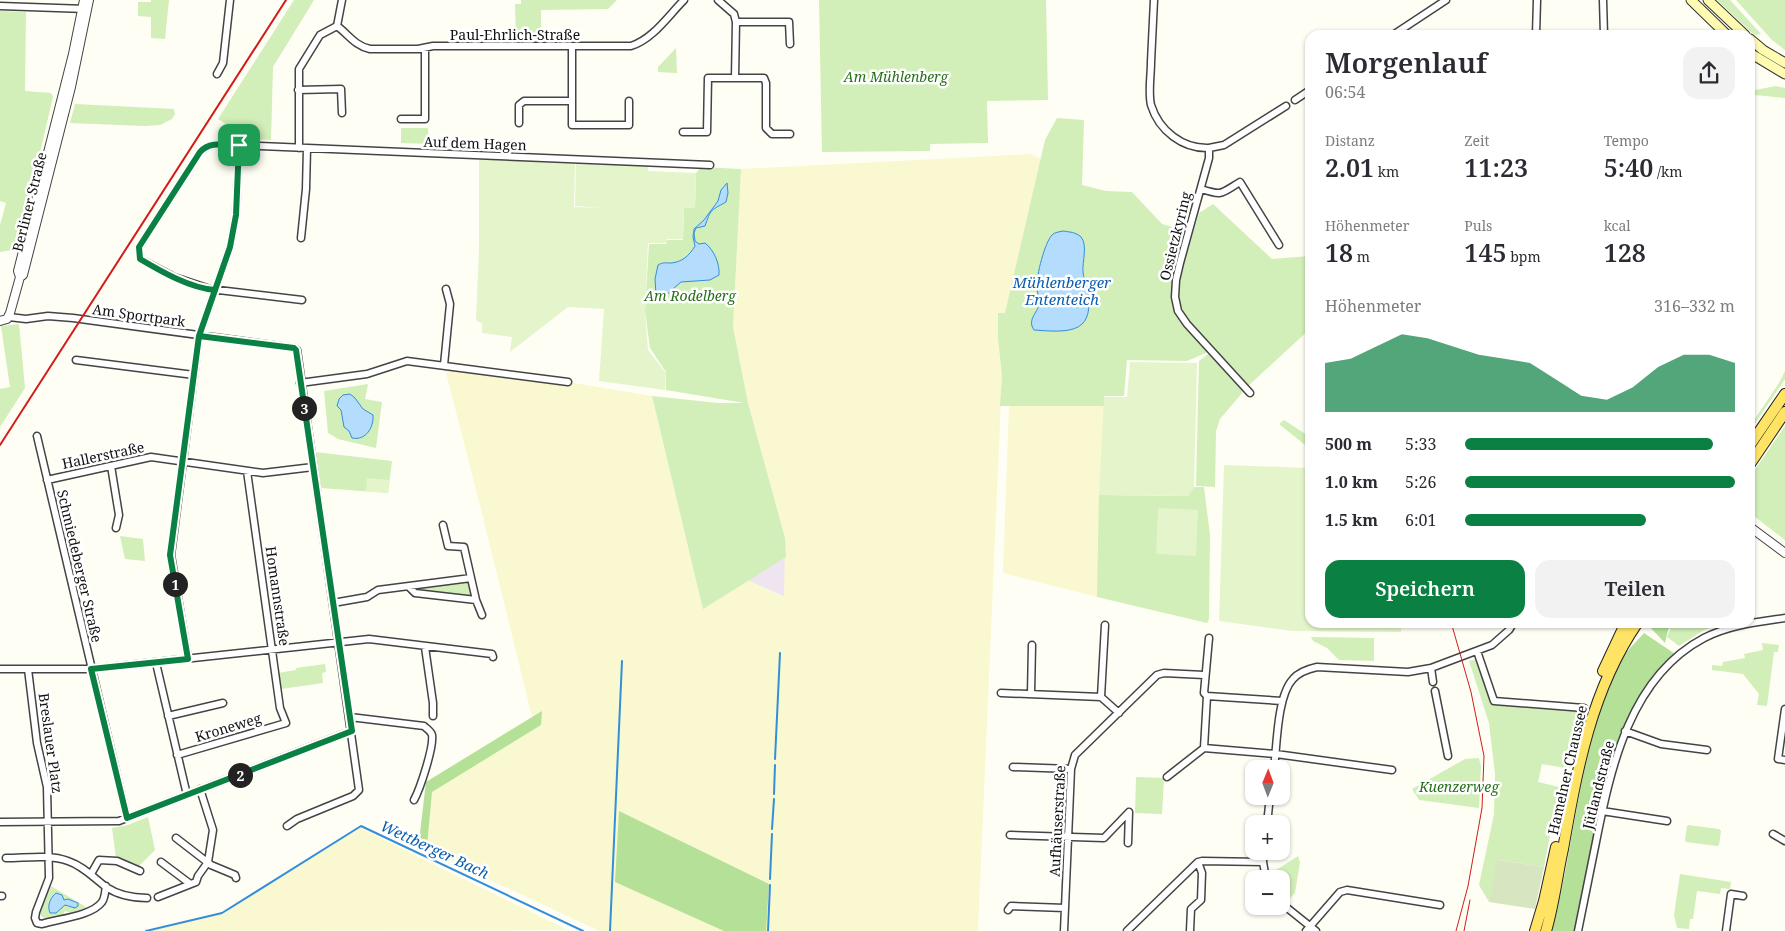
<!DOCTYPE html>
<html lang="de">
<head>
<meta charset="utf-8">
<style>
	body { margin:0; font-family:"Noto Serif",serif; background:#f2f2f3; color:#2b2b33; height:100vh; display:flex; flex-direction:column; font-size:19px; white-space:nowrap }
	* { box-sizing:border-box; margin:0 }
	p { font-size:16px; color:#7c7c81 }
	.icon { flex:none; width:28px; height:28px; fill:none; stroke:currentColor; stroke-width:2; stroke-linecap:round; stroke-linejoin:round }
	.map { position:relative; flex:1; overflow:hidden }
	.drawer { position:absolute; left:1305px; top:30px; width:450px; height:598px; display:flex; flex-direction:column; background:#fff; border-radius:15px; box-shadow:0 1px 4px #0004 }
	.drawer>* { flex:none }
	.needle { width:32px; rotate:1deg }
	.buttons { position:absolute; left:1245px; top:760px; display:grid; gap:10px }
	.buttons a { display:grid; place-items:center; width:45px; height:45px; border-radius:10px; background:#fff; box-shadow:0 1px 4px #0004; font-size:25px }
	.pin { position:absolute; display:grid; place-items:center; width:42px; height:42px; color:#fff; margin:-21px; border-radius:10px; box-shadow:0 2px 8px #0006 }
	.km { position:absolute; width:25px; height:25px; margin:-12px; border-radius:50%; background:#222; color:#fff; font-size:14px; line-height:25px; text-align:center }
	.round { display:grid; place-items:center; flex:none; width:52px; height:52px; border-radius:15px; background:#f2f2f3 }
	.summary { display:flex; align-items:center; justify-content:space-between; height:85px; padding:0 20px }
	h1 { font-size:28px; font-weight:600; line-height:38px }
	.stats { display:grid; grid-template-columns:repeat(3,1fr); gap:8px; height:85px; padding:5px 20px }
	.stats div { display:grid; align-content:center }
	.stats b { font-size:25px; font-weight:600 }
	.stats small { font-size:14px; font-weight:400 }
	.stats p { font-size:14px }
	.chart { height:140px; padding:10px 20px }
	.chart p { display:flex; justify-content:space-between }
	.chart svg { width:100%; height:90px; margin-top:5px; fill:#0b8043; opacity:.7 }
	.action { display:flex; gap:10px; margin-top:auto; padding:10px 20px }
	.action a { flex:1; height:58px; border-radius:15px; background:#0b8043; color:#fff; font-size:20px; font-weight:600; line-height:58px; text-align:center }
	.action a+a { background:#f2f2f3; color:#2b2b33 }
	ul { padding:0 20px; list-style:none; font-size:16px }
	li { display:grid; grid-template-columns:80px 60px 1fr; align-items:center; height:38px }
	li i { height:12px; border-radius:6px; background:#0b8043 }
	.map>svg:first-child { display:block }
	.industrial { fill:#efe5f0 }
	.farmland { fill:#f9f8d1 }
	.green { fill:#d2eeb9 }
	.forest { fill:#b4e197 }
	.cemetery { fill:#d7e5c1 }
	.pitch { fill:#e4f5cc }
	.water { fill:#b4dcfc; stroke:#348eda }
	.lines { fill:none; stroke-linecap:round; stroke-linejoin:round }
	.stream { stroke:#348eda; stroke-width:2 }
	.minor-casing { stroke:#444; stroke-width:9 }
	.tertiary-casing { stroke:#444; stroke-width:10 }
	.secondary-casing { stroke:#333; stroke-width:11 }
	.primary-casing { stroke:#222; stroke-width:12 }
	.minor { stroke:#fff; stroke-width:6 }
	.tertiary { stroke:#fff; stroke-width:8 }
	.secondary { stroke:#fffbb0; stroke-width:9 }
	.primary { stroke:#ffe365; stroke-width:10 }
	.tram { stroke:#d01c1a; stroke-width:1 }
	.rail { stroke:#d01c1a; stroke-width:2 }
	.route-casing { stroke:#fff; stroke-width:10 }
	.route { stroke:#0b8043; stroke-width:6 }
	.labels { text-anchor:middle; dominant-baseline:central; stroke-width:5; stroke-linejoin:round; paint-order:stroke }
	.street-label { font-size:14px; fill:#111; stroke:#fff }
	.park-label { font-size:14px; font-style:italic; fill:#267019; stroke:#fff }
	.water-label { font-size:15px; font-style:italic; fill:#0c5fb0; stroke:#fff }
</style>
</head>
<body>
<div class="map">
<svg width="1785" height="931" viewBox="0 0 1785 931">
	<rect width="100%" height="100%" fill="#fffef5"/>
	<path class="industrial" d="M786 557 785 597 747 580Z"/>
	<path class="farmland" d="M1031 154 1041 159 1005 313 998 314V339L1002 376 978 931H599L418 846 426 782 532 717 482 513 444 365 568 382 652 396 703 608 747 580 784 597 785 538 748 403 733 327 741 169Z
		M1009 406H1104L1097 597 1003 573Z
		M361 826 363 829 390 843 568 930 145 931 222 913Z"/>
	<path class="green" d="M151 0H169L165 39 151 38V17L138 16V2H151Z
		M294 0H314L273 67 271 140 249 139 218 119Z
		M521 0H617L608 9 541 10V39H516L515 4H521Z
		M819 0H1046L1048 100 987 101 988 143 930 144V151L822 152Z
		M1717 0H1730L1761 34 1756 35 1751 32Z
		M1736 0H1785V50L1772 40Z
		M0 11 26 12 25 91 51 93 53 97 27 208 13 250 0 252V225L6 203 0 201Z
		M676 48 677 73 658 72V67Z
		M1776 86 1785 88V98L1755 95 1750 96V91Z
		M75 104 174 109 175 114 172 119 160 125 145 126 70 123Z
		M1057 118 1084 120 1082 185 1106 191 1132 192 1162 224 1186 231C1179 258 1162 292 1179 319 1187 331 1198 341 1208 352L1187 361 1127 360 1124 396H1104V406H1000L1002 376 998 339V313H1005L1045 140Z
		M401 128H428L429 144 401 143Z
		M701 167 741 169 733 327 748 403 785 538 786 557 703 609 652 396 718 403H744L666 390V372L650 348 645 311 649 244H666L667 240H683L684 208H695L696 173Z
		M1213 204 1272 259 1310 256V316L1309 317 1310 329 1248 386 1220 419 1216 431 1215 487 1196 486 1199 361 1213 350 1186 318 1180 305 1177 288 1199 213Z
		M19 324 25 388 0 427V389L10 387 1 326Z
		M1785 371V379L1750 431V426L1779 383Z
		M368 384 365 399 382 402 376 448 338 439 328 433 324 391Z
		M1284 420 1310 437V459H1305V445L1279 424Z
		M1785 426V540L1750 513V477Z
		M315 452 392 461 388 493 321 488Z
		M1194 487H1204L1210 535 1209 619 1207 623 1097 597 1099 495 1188 496Z
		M120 536 143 539 145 561 125 559Z
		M469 581 473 594 468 597 417 591 416 590 418 588Z
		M1673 623H1723L1704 630 1679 646 1667 637Z
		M1311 637 1374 638V661L1339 660 1327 648 1313 641Z
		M1762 643 1779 645 1778 652H1774L1767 706 1757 705 1759 694 1743 674 1712 670V665L1722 666 1723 662 1745 658 1744 654 1763 650Z
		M1480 658 1495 703 1581 710 1565 768 1542 764 1538 782 1559 787 1544 867 1498 860 1489 902 1479 885 1494 814 1495 774 1489 723 1469 661Z
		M325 664 326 672 322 673 323 683 281 689 278 673 296 670V668Z
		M1479 758 1481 767 1479 808 1419 800 1412 789 1465 759Z
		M1136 777 1164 778 1162 814 1135 813Z
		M148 817 155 850 137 868 116 858 112 828 128 825Z
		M1688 825 1719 829 1721 831 1719 845 1717 846 1686 842 1685 840 1687 826Z
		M1298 856 1300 862 1295 893 1289 899 1281 891V879H1274L1273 872Z
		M1680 874 1731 882 1730 889 1721 888 1720 894 1697 891 1693 919H1690L1689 929 1677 928 1674 915Z
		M51 886 86 907 71 913 65 911 62 916C27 925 42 905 51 886Z"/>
	<path class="forest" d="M1648 623H1673L1668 630 1665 643 1647 624Z
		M1644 633 1678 656 1664 671 1636 711 1609 780 1578 931H1552C1571 860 1576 786 1599 715 1606 696 1613 674 1624 656 1629 648 1638 640 1644 633Z
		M542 711 541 725 432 792 427 846 419 842 426 782Z
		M619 811 769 884 766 931H724L615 882Z"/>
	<path class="cemetery" d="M1497 860 1544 867 1535 909 1489 902Z"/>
	<path class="pitch" d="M479 159 575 164 574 207 602 208 575 206 576 164 648 166V171L696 173 695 208H684L683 239H667V243H648L645 311 648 350 666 373 665 390 599 381 604 309 568 307 510 352 512 337 482 333V324L476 320 479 248Z
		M1130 362 1197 363 1194 487 1188 496 1099 495 1104 397H1127Z
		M1224 465 1310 468V622L1402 623 1401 632 1292 631 1219 621Z
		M367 478 389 480 388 493 366 491Z
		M1158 508 1198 510 1196 556 1156 554Z"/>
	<path class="water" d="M727 183 728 193 726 202C710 211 711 209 705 226L696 228 694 233 695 241 699 244 705 243C714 250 720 264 719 275L710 280 681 282 665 296 656 294 655 279 658 265C663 262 665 263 671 263 682 262 689 256 695 246L693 237 694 229 704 220 718 201 721 190Z
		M1063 231C1069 232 1076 232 1081 237 1088 245 1082 262 1083 272 1083 277 1086 282 1087 287 1096 333 1072 333 1034 330 1026 319 1040 311 1039 302 1039 297 1037 292 1037 287 1036 276 1045 242 1052 235 1055 232 1059 232 1063 231Z
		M350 394 355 398 363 409 373 415C374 427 366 441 352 438L349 431 344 427 341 410 337 406 339 399 343 395Z
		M56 893 62 895 64 900 68 899 78 903V906L75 908 65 905 56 913H50C47 906 50 898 56 893Z"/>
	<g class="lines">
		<path class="stream" d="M775 759 780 653
			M774 794 775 765
			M772 829 774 799
			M770 879 772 834
			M146 931 222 913 361 826 583 931
			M610 931 622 661
			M768 931 770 885"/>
		<defs>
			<path id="minor" d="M718 0 734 14 736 22 735 78H764L766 83V128L772 134H790
				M1154 0C1153 21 1152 42 1151 62 1151 76 1148 92 1151 105 1159 131 1183 149 1209 148
				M1603 0 1604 35
				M0 6 86 9
				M736 22H789L790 44
				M337 26C348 34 355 46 370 49H418L433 46H631C653 39 668 16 684 0
				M1393 35 1446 0
				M1536 35 1537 0
				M572 47V101
				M217 74 223 63 230 0
				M298 90 341 89 342 113
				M1295 100 1310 90
				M401 119H425V48
				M519 123V105L524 101H572V125H629V101
				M683 132H707L708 78H735
				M299 148V69L320 35 337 26 342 0
				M1201 189C1223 196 1220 194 1240 182L1279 245
				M301 238 306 189 307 148
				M302 300 210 289 174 277 140 259 139 247 200 152C211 141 225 145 239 145L710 165
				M9 317 26 319 48 316 73 318 294 348 297 350 359 790 353 796 297 819 287 826
				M76 360 194 375
				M444 365 450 304 446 289
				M300 383 367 374 407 361 568 382
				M1250 393 1187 324 1178 311 1175 297 1176 280 1180 263 1209 158V148L1224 145 1286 106
				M37 436 127 818
				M111 466 119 515 116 528
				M47 480 151 457 263 473 313 467
				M443 525 448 546 464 547 471 578
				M476 600 482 615
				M333 603 367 597 378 590 471 578 476 600 415 593 409 587
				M1209 638 1204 693 1207 696 1282 701
				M425 647 433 703V716
				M1477 651 1494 701 1584 708
				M188 659 171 555 199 336 230 247 236 215 239 145
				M156 663 187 795
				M1431 668 1433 682
				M0 669H91L369 639 492 654 493 657
				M28 669 37 743 47 787 49 878 36 912 35 918 37 923 42 924C57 919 92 916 102 902 105 898 105 892 106 886
				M1435 691 1448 756
				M1001 693 1101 697 1119 713
				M1031 694 1032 645
				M1101 697 1105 625
				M1785 709 1778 759 1785 760
				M168 716 223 703
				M350 717 424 726C427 729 431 731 432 735 434 747 420 789 414 800
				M1625 731 1661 744 1707 750
				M1204 748 1207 696
				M177 755 286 723 280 708 247 471
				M1013 767 1071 769
				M1274 769C1277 745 1277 696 1293 679 1299 672 1308 669 1317 667L1408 672 1431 668 1492 645 1509 630 1514 622
				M1167 777 1204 748 1276 754 1392 770
				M1602 811 1667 821
				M0 822 119 821 351 731
				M1267 824 1270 796
				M1773 834 1785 841
				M1010 835 1104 838 1129 812 1128 843
				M176 838 211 865 235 875 236 878
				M1264 851 1263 862 1266 879
				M6 858C26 858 49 854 68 861 83 866 94 878 106 887 118 895 133 898 147 898
				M161 862 189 883
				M91 874 99 860 117 861 140 871
				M0 896H2
				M158 897 196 882 198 876 208 862 213 830 200 789
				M1281 903 1316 931
				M1008 910 1011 906 1065 908
				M1064 931 1071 769 1075 755 1157 675 1164 673 1204 675
				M1127 931 1198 862 1202 861 1263 862
				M1190 931 1191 909 1201 900 1202 873 1198 862
				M1306 931 1340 892 1347 890 1440 905
				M1578 931C1584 901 1590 872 1596 842 1611 767 1630 677 1704 638 1729 625 1758 622 1785 618
				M1726 931 1731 894 1743 896"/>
			<path id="tertiary" d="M20 277 18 271 73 54 84 0
				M0 321 7 319 10 313 20 277 23 275 71 87 89 0
				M1750 527 1785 553"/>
			<path id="secondary" d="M1691 0 1727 35
				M1708 0 1745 35
				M1750 39 1763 50 1785 63
				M1750 53 1785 74"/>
			<path id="primary" d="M1750 445 1785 394
				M1750 464 1785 412
				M1603 671 1626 622
				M1535 931 1544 901 1556 847
				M1546 931C1554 904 1557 876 1563 849 1577 770 1591 690 1638 622"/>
		</defs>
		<use href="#minor" class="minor-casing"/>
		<use href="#tertiary" class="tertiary-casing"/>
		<use href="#secondary" class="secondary-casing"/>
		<use href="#primary" class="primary-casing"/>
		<use href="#minor" class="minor"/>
		<use href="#tertiary" class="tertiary"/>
		<use href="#secondary" class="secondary"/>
		<use href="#primary" class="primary"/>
		<path class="tram" d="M1451 622 1471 692 1484 756 1482 808 1468 886 1456 931
			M1464 931 1470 900"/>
		<path class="rail" d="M0 445 286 0"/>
	</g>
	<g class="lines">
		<defs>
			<path id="route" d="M239 145 236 215 230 247 199 336 170 555 188 659 91 669 127 818 352 731 296 350 294 348 199 336 215 290C190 288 162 272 140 259L139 247 200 152C210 141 225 145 239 145"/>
		</defs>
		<use href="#route" class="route-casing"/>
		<use href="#route" class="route"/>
	</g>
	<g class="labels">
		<g class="street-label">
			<text x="515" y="34">Paul-Ehrlich-Straße</text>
			<text transform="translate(475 143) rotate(2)">Auf dem Hagen</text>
			<text transform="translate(29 202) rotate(-76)">Berliner Straße</text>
			<text transform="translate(1175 236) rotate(-76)">Ossietzkyring</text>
			<text transform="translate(139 315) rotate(8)">Am Sportpark</text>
			<text transform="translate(103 455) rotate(-12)">Hallerstraße</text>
			<text transform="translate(80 566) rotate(77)">Schmiedeberger Straße</text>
			<text transform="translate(278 596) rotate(82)">Homannstraße</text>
			<text transform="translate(228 727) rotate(-17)">Kroneweg</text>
			<text transform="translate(51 743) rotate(82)">Breslauer Platz</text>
			<text transform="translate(1567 770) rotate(-77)">Hamelner Chaussee</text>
			<text transform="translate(1598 785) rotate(-76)">Jütlandstraße</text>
			<text transform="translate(1057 821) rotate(-87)">Aufhäuserstraße</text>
		</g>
		<g class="park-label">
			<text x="896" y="76">Am Mühlenberg</text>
			<text x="690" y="295">Am Rodelberg</text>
			<text x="1459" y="786">Kuenzerweg</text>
		</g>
		<g class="water-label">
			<text x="1062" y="282">Mühlenberger<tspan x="1062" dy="17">Ententeich</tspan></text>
			<text transform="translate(435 849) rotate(25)">Wettberger Bach</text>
		</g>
	</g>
</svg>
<div class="buttons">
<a><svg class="needle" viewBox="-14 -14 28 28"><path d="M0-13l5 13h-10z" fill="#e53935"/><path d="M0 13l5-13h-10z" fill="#7c7c81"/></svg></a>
<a>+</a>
<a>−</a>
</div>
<div class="pin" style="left:239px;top:145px;background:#1e9e55"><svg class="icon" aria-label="arrive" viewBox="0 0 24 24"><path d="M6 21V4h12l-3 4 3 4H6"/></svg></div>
<b class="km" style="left:175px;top:584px">1</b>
<b class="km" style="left:240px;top:775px">2</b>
<b class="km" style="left:304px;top:408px">3</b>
<section class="drawer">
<div class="summary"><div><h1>Morgenlauf</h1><p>06:54</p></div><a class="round"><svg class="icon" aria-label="share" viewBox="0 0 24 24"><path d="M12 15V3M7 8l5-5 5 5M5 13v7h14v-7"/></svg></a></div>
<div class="stats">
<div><p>Distanz</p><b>2.01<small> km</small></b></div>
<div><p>Zeit</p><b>11:23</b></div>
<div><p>Tempo</p><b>5:40<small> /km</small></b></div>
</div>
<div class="stats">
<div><p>Höhenmeter</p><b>18<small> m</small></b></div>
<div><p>Puls</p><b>145<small> bpm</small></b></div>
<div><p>kcal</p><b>128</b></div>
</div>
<div class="chart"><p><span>Höhenmeter</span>316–332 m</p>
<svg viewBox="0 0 160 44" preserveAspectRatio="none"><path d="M0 44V20L10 18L20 12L30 6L40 8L50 12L60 16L70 18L80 20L90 28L100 36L110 38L120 32L130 22L140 16L150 16L160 20V44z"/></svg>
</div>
<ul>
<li><b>500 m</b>5:33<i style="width:92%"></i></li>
<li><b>1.0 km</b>5:26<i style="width:100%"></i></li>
<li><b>1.5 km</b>6:01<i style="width:67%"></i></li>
</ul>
<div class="action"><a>Speichern</a><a>Teilen</a></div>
</section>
</div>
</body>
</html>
